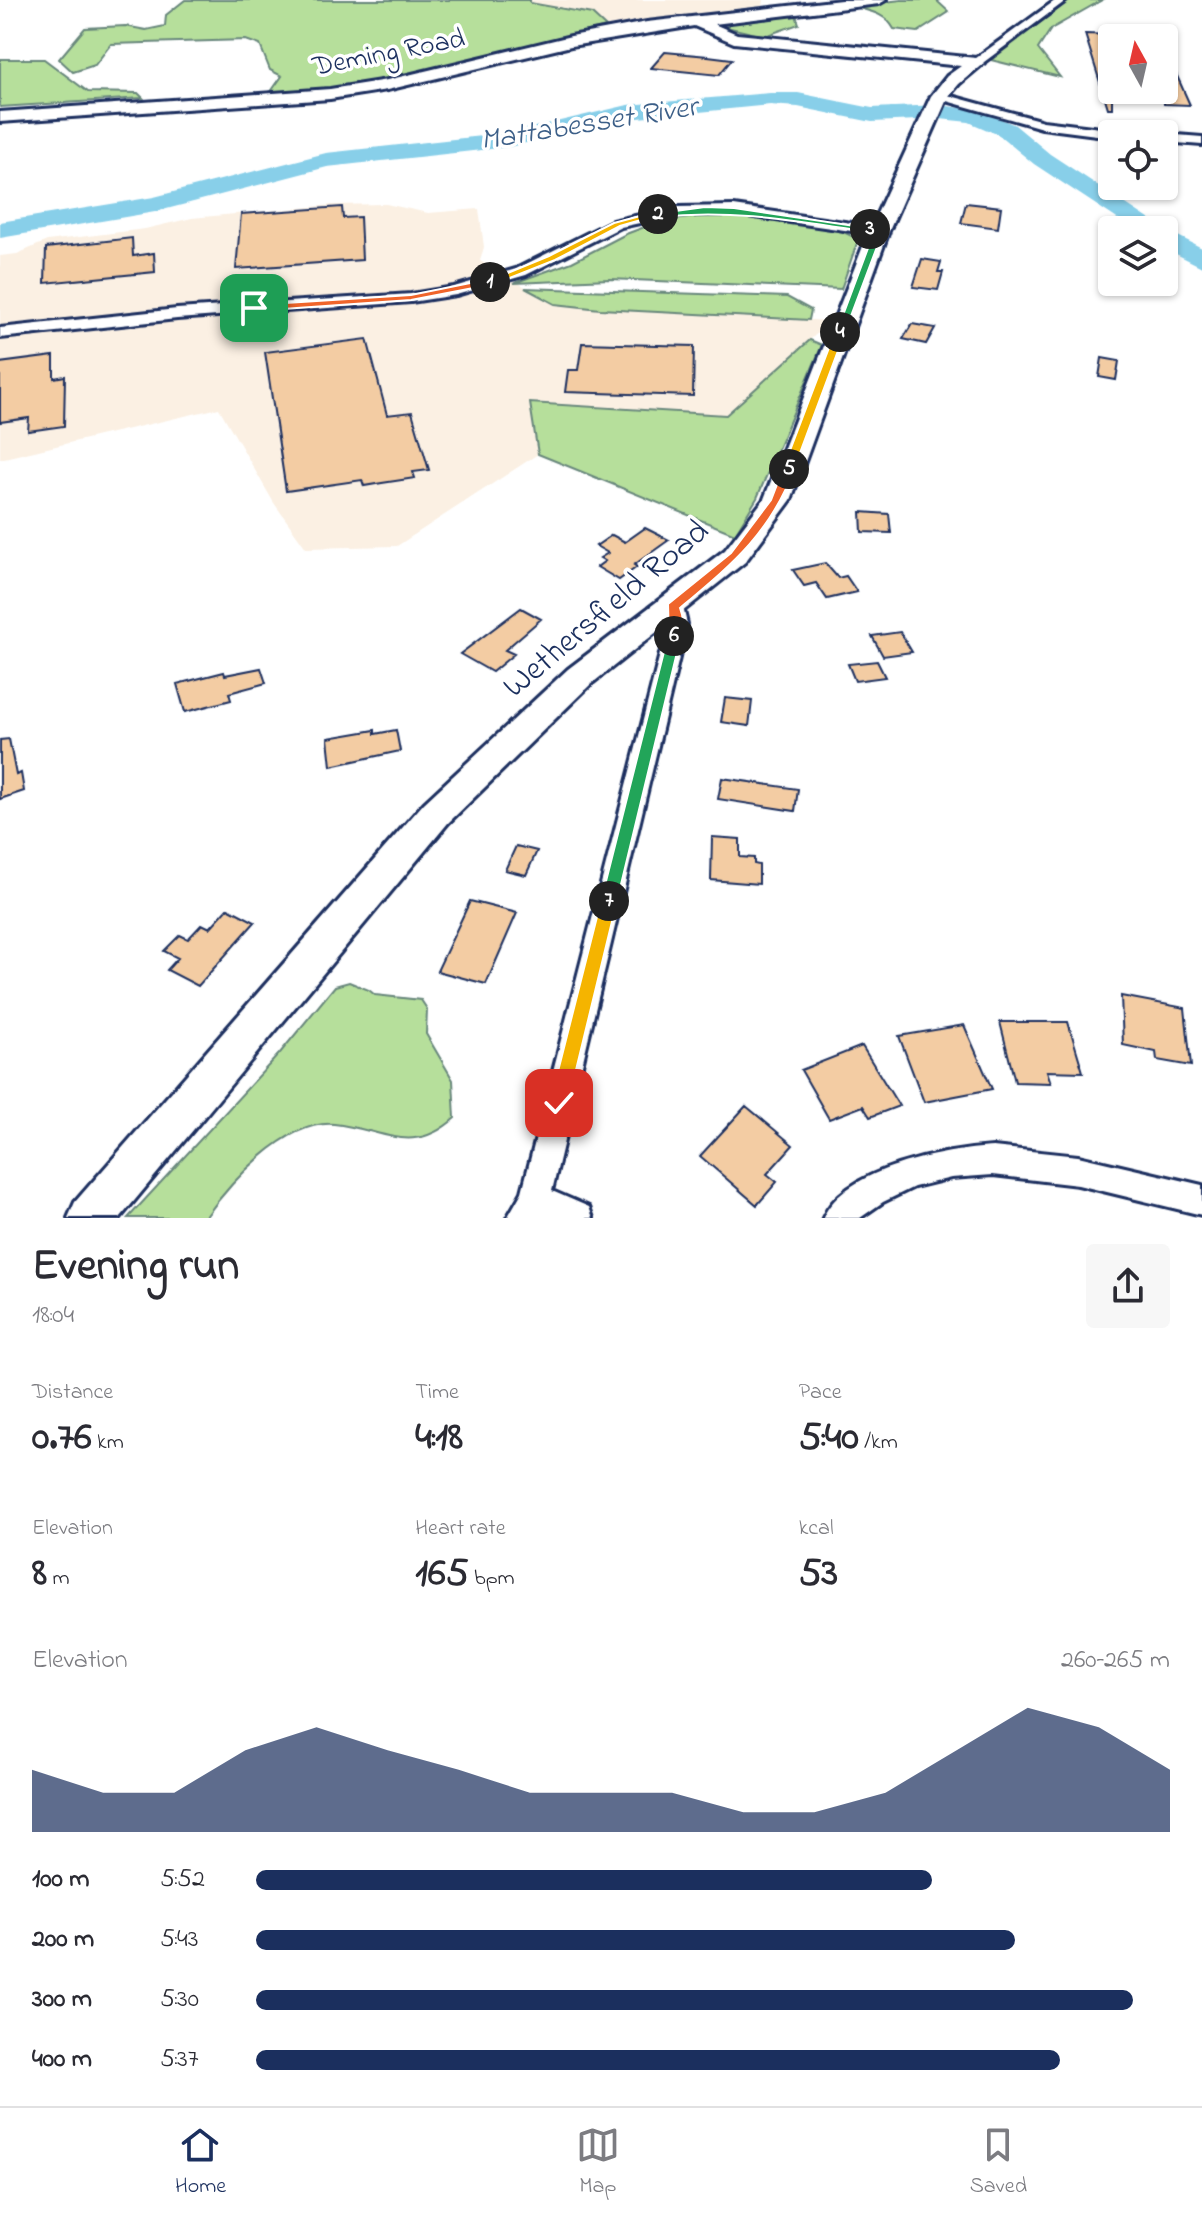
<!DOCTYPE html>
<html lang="en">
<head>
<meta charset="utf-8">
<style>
	body { margin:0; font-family:"Indie Flower",sans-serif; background:#f7f7f7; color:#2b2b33; height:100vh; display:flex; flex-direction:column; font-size:30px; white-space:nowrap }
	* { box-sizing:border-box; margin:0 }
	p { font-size:26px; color:#7c7c81 }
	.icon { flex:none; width:44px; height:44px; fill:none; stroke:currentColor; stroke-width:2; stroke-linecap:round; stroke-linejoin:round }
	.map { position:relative; height:1218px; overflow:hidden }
	.drawer { display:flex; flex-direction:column; background:#fff; flex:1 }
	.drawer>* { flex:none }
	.needle { width:52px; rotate:352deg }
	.buttons { position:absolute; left:1098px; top:24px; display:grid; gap:16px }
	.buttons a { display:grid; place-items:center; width:80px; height:80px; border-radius:8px; background:#fff; box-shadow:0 2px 6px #0004; font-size:40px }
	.pin { position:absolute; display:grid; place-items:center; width:68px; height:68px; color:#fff; margin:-34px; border-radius:16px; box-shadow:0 4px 12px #0006 }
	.km { position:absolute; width:40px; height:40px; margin:-20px; border-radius:50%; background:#222; color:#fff; font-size:22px; line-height:40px; text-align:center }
	.round { display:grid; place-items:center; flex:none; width:84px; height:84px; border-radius:8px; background:#f7f7f7 }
	.headline { display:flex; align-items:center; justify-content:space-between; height:136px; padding:0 32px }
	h1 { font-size:44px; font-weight:700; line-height:60px }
	.figures { display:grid; grid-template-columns:repeat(3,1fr); gap:12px; height:136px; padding:8px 32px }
	.figures div { display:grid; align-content:center }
	.figures b { font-size:40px; font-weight:700 }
	.figures small { font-size:22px; font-weight:400 }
	.figures p { font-size:22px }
	.chart { height:224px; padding:16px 32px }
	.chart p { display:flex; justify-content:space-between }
	.chart svg { width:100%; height:144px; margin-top:8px; fill:#1b2f5e; opacity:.7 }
	ul { padding:0 32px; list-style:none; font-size:26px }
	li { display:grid; grid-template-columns:128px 96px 1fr; align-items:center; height:60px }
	li i { height:20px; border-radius:10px; background:#1b2f5e }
	.tab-bar { display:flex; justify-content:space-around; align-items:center; height:112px; border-top:2px solid #e1e1e2; background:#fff; font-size:22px; color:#7c7c81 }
	.tab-bar a { display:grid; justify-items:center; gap:4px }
	.tab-bar .on { color:#1b2f5e }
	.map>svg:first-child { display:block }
	.built { fill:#fbf0e3 }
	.green { fill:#b6df9b; stroke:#68877c; stroke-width:2 }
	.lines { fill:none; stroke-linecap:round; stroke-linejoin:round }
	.river { fill:#88cfe9; fill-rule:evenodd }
	.building { fill:#f3cca3; stroke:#1b2f5e; stroke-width:2 }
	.street-casing { stroke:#1b2f5e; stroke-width:6 }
	.secondary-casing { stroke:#1b2f5e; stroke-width:6 }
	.street { fill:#fff; fill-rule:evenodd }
	.secondary { fill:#fff; fill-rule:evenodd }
	.split-1 { fill:#f0652b; stroke:#fff; stroke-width:2 }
	.split-2 { fill:#f5b400; stroke:#fff; stroke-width:2 }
	.split-3 { fill:#22a559; stroke:#fff; stroke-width:2 }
	.split-4 { fill:#22a559; stroke:#fff; stroke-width:2 }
	.split-5 { fill:#f5b400; stroke:#fff; stroke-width:2 }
	.split-6 { fill:#f0652b; stroke:#fff; stroke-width:2 }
	.split-7 { fill:#22a559; stroke:#fff; stroke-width:2 }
	.split-8 { fill:#f5b400; stroke:#fff; stroke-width:2 }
	.labels { text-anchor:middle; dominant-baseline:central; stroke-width:7; stroke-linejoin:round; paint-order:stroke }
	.far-street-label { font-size:28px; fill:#1b2f5e; stroke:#fff }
	.far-water-label { font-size:30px; font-style:italic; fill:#3c5f88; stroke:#fff }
	.street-label { font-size:34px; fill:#1b2f5e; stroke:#fff }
</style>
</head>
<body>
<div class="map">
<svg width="1202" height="1218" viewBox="0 0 1202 1218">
	<rect width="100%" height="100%" fill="#fff"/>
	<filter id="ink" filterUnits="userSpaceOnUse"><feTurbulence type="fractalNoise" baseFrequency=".0125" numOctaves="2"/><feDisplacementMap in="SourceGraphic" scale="16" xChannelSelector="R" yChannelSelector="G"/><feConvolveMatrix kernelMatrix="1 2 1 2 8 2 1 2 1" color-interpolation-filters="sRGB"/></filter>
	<g filter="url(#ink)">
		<path class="built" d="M530 0H764L763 6 606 27 592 14 529 3Z
			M386 204 428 213 479 209 484 247 480 261 555 304 600 309 831 321 726 415 530 403 538 454 397 546 306 548 274 503 219 408 0 459V256L17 254 47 241 145 229 192 218 332 205Z"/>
		<path class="green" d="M185 0H530V3L592 14 606 27 425 72 340 87 270 93 282 76 270 70 260 45 246 40 111 44 95 65 73 72 59 59 85 28 125 26 146 30 165 26 166 15Z
			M901 0H940L937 1 949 12 918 32 894 29C885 12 867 11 852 6Z
			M1070 0H1102L1051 29 1038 49 1060 77 991 60Z
			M792 14 796 15 799 24 770 34 773 38 726 27 733 20Z
			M0 59H44L88 92 138 93 143 98 0 107Z
			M704 216C742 217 828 218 858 240L841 289 610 279 514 283 572 262 626 234 658 222Z
			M525 288 787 297 811 310 809 320 600 309 555 304Z
			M810 340 822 345 757 498 735 534 538 454 530 403 726 415Z
			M349 982 369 990 375 995 421 1000 427 1009 426 1034 453 1080 455 1118C412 1157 383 1129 334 1124 286 1120 230 1183 205 1218H128L280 1053 335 986Z"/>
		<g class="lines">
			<path class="river" d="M770 93H798L872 108 940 105 982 111 1015 125 1050 154 1164 229 1202 248V267L1164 248V230H1134L1034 164 999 135 969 122 940 119 872 122 798 107 770 105 628 119 509 147 327 167 155 212 0 238V222L154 197 326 153 509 133 628 105Z"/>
		</g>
		<path class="building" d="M1085 34 1112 35V108H1108Z
			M1164 47 1190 105 1164 104Z
			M665 52 708 56 732 59 719 75 651 68Z
			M966 203 1001 207 998 228 961 223Z
			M342 207 343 218 360 217 362 260 236 269 241 214Z
			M132 238 133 256 154 253 155 272 45 283 46 248Z
			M922 259 941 262 938 272H943L938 290 913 287Z
			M912 324 935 328 926 344 903 339Z
			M367 339 387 415 412 412 429 470 413 472 415 478 382 483 364 486 362 480 286 491 265 352Z
			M582 343 694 346 693 396 565 392 568 370H578Z
			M54 356V378L65 376 64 426 28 431 29 418 0 422V363Z
			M1102 358 1119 361 1116 380 1099 377Z
			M861 512 889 514 891 533 862 532Z
			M645 528 669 540 634 565 637 567 619 580 597 567 605 561 600 558 608 553 596 546 612 535 625 542Z
			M825 563 838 578 846 576 857 592 827 599 816 583 804 586 793 570Z
			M521 608 541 619 505 650 514 654 492 672 460 654Z
			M900 632 912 652 883 656 872 636Z
			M877 661 885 677 855 681 848 664Z
			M261 668 266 683 229 693 231 700 185 712 177 684 224 672 225 675Z
			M725 698 752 701 749 726 721 722Z
			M375 730V734L396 730 400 751 331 766 328 738Z
			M9 739 16 775 21 773 24 791 0 799V740Z
			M722 778 798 789 795 811 718 799Z
			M712 837 740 839V857L754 858V864L759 865V884L711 880Z
			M516 846 537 851 526 875 505 870Z
			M470 901 517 913 486 984 437 971Z
			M228 908 255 922 198 986 167 970 178 958 164 951 180 935 188 939 202 924 210 928Z
			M1121 996 1185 1008 1191 1066 1157 1060 1156 1052 1123 1045Z
			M1000 1022H1068L1083 1072 1047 1071 1051 1083 1015 1082Z
			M964 1025 992 1089 924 1102 899 1036Z
			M862 1046 899 1106 870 1117 863 1106 829 1119 801 1070Z
			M746 1106 793 1145 767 1174 777 1182 757 1205 700 1156Z"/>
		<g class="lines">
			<defs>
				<path id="street" d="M1056 0H1067L980 65H972V61Z
					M940 93 1043 121 1117 130 1123 134H1112V137L1042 128 936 98 934 96Z
					M1164 134 1202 137V145L1164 142Z
					M734 206 879 227 886 231 879 235 734 214 677 215 621 227 526 275 456 295 411 302 177 319 0 338V328L177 309 411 294 454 287 516 269 612 221 677 207Z
					M673 600 683 607 687 624 552 1191 589 1207 593 1218H507L522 1192 662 646 667 624 663 607Z
					M993 1147 1078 1156 1202 1185V1215L1078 1185 993 1175 951 1178 914 1187 883 1202 860 1218H823C844 1168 945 1150 993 1147Z"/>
				<path id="secondary" d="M841 0H886L879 4 714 24 737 34 976 58 984 63 959 84 948 97 889 231 791 500 745 562 590 685 448 823 120 1218H68L75 1202 424 803 568 669 725 550 764 499 869 231 931 96 947 76 961 66 734 43 694 26 571 46 387 90 330 99 0 122V112L330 89 387 80 571 36 647 22Z"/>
			</defs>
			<use href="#street" class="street-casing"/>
			<use href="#secondary" class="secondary-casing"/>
			<use href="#street" class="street"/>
			<use href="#secondary" class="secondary"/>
		</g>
	</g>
	<path class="split-1" d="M490 279 494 284 411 300 254 311 249 308 254 305 411 295Z"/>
	<path class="split-2" d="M655 212 662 214 620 226 555 260 494 284 486 282 549 256 614 223Z"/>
	<path class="split-3" d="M705 207 734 208 875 229 870 232C796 221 734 209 658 217L653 214Z"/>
	<path class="split-4" d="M867 227 883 231 845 332 836 334 874 232 867 231Z"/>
	<path class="split-5" d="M840 329 845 332 794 469 785 471 783 469 835 332Z"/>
	<path class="split-6" d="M789 465 794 469C771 533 731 565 680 608 684 618 684 629 679 639H669L668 604 731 553 771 500 783 469Z"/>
	<path class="split-7" d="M674 631 681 636 617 901 609 907 601 901 668 636Z"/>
	<path class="split-8" d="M609 894 617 901 568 1103 566 1109 559 1112 553 1109 550 1103 601 901Z"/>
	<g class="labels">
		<g class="far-street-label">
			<text transform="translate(389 54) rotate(-11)">Deming Road</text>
		</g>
		<g class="far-water-label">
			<text transform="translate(589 125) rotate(-9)">Mattabesset River</text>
		</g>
		<g class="street-label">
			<text transform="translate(607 610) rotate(-40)">Wethersfield Road</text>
		</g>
	</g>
</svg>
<div class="buttons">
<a><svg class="needle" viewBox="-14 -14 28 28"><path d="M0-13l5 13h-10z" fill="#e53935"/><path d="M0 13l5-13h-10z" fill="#7c7c81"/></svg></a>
<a><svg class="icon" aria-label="locate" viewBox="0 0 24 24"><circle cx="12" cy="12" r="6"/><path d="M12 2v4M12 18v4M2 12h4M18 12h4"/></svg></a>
<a><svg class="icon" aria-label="layers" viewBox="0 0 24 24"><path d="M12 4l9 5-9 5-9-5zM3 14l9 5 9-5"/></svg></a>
</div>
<div class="pin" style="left:254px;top:308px;background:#1e9e55"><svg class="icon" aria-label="arrive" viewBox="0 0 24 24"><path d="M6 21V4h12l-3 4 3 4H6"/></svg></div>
<div class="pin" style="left:559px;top:1103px;background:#d93025"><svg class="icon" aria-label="check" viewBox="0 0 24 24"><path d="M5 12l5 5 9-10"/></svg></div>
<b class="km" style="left:490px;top:282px">1</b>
<b class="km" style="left:658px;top:214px">2</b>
<b class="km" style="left:870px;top:229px">3</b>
<b class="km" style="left:840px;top:332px">4</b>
<b class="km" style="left:789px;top:469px">5</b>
<b class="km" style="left:674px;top:636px">6</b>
<b class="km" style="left:609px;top:901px">7</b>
</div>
<section class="drawer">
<div class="headline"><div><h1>Evening run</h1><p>18:04</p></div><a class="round"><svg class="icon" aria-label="share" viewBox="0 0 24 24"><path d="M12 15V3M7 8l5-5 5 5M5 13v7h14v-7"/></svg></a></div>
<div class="figures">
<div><p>Distance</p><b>0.76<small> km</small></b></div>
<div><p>Time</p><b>4:18</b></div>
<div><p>Pace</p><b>5:40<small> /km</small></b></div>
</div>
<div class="figures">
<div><p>Elevation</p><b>8<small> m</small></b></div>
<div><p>Heart rate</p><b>165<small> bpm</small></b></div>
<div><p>kcal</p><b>53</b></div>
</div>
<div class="chart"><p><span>Elevation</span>260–265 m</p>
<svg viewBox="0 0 160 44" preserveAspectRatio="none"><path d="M0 44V25L10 32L20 32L30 19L40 12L50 19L60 25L70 32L80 32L90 32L100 38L110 38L120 32L130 19L140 6L150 12L160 25V44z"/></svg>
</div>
<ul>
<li><b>100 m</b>5:52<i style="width:74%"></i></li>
<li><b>200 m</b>5:43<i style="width:83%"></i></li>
<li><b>300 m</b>5:30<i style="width:96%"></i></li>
<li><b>400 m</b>5:37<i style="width:88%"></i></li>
</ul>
</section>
<nav class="tab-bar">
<a class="on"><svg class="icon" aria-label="home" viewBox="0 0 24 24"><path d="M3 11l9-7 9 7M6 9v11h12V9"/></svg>Home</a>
<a><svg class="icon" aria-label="map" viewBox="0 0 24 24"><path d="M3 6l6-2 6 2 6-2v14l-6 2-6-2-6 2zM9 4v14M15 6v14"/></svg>Map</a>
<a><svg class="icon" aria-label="saved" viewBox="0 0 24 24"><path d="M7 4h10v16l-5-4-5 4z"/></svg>Saved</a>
</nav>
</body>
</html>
